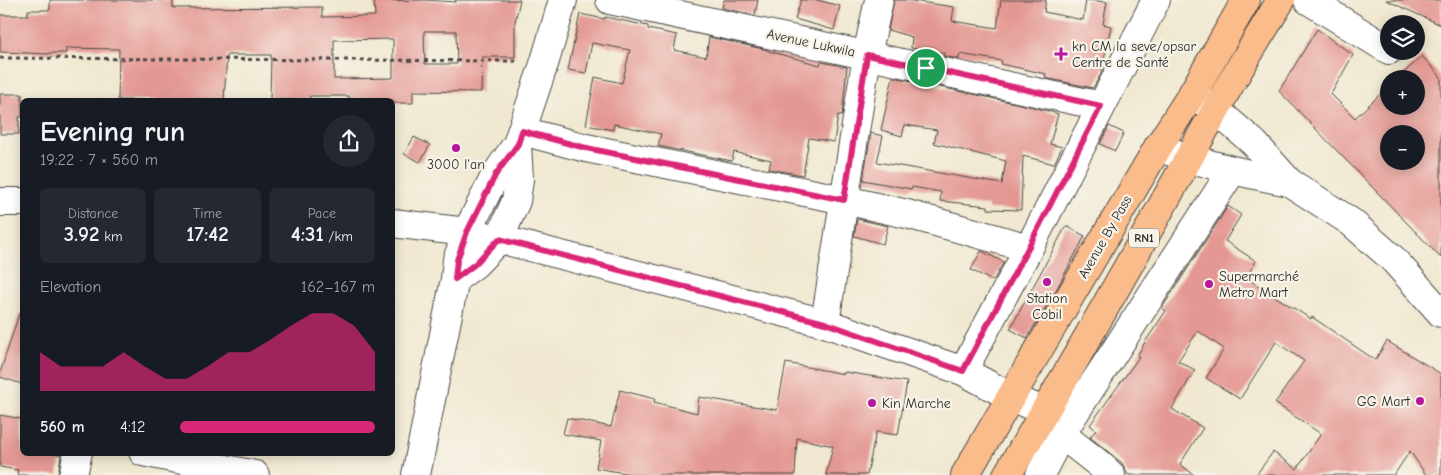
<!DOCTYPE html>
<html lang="en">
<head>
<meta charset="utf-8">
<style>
	body { margin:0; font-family:"Comic Neue",sans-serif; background:#242831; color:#f1f3f6; height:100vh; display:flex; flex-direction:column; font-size:19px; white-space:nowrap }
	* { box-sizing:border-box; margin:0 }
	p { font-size:16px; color:#9ea1a6 }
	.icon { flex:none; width:28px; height:28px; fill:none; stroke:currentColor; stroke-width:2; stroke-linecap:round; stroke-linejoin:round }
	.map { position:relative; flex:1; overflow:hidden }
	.panel { position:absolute; left:20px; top:98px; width:375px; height:358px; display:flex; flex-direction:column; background:#171b24; border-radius:8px; box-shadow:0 2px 12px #0003 }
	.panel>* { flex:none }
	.tools { position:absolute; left:1380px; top:15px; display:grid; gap:10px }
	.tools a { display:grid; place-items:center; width:45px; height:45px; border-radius:50%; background:#171b24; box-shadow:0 2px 12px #0003; font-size:25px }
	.pin { position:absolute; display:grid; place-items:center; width:42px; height:42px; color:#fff; margin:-21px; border:2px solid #fff; border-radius:50%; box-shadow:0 1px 5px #0007 }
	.round { display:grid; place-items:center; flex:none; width:52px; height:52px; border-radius:26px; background:#242831 }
	.head { display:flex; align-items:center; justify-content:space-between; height:85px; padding:0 20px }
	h1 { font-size:28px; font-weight:700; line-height:38px }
	.figures { display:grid; grid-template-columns:repeat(3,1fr); gap:8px; height:85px; padding:5px 20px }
	.figures div { display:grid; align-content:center; border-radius:8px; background:#242831; text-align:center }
	.figures b { font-size:21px; font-weight:700 }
	.figures small { font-size:14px; font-weight:400 }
	.figures p { font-size:14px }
	.chart { height:140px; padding:10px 20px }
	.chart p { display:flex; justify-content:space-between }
	.chart svg { width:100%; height:90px; margin-top:5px; fill:#db2777; opacity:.7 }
	ul { padding:0 20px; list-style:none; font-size:16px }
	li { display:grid; grid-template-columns:80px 60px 1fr; align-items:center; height:38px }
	li i { height:12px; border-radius:6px; background:#db2777 }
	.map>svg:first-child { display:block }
	.building { fill:#e49893; fill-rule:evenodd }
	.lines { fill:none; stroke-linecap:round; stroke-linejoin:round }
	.minor-casing { stroke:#494744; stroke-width:30 }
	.highway-casing { stroke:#494744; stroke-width:30 }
	.path { stroke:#494744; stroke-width:3; stroke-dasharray:4 4; stroke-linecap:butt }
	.minor { stroke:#fff; stroke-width:28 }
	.highway { stroke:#fabc8b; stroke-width:28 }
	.route-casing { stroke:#fff; stroke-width:10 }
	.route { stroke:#db2777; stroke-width:6 }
	.poi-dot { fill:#b5179e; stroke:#f7f3e8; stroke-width:2 }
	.labels { text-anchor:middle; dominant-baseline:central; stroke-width:4.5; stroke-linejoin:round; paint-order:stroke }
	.shield { fill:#f7f3e8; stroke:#686764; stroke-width:1 }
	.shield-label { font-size:12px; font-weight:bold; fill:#2b2b2b }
	.street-label { font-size:14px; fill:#2b2b2b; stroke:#f7f3e8 }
	.poi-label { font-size:14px; fill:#2b2b2b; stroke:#f7f3e8; text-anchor:start }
</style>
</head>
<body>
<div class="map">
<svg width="1441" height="475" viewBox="0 0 1441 475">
	<rect width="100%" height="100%" fill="#f7f3e8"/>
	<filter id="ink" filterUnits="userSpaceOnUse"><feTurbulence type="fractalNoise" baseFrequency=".02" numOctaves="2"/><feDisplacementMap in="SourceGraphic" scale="10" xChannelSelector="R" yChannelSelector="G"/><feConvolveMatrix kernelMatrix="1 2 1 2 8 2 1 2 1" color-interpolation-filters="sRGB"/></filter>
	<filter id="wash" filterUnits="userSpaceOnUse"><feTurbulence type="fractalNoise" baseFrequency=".0096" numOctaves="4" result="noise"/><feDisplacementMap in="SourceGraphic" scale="20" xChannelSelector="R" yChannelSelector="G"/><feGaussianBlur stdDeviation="1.12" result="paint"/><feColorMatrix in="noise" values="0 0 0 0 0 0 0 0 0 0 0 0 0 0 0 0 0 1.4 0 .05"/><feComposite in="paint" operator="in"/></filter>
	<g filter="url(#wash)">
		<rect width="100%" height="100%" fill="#f0e8d0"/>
		<g id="blocks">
			<path class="building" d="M50 0H173V8L322 7V17L375 16 374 1 425 0 456 2 455 0H520L515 22V57H482L481 92 413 91V103H393V100H349V96H310V100H270L271 55H227L224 100H118L119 49 66 48V53H49V54L0 52V15H28V10H50ZM424 31H456L457 64H425ZM393 39V78L334 79V40Z
				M724 0H758L755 15 722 8Z
				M801 0H817L840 6 834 30 795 19Z
				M894 0H906L954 7 952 21 997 28 1001 0H1046L1044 12 1083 20 1086 0 1107 2 1103 24 1111 26 1101 74 1093 88 1045 78 1046 74 1001 64 1002 61 960 54 959 59 944 56V53L911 48 912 37 888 30Z
				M1386 0H1441V25Z
				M580 14 605 19V17L648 26V29L677 35 674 50 706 57 709 37 768 50V51L820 65 821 62 847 67 842 116 838 115 834 142 809 138 803 175 769 169 771 160 734 152 732 161 658 146 661 134 614 124 613 130 586 125 595 77 622 83 630 50 592 43 586 73 568 70Z
				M1317 29 1353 55 1331 94 1355 118 1389 86V106H1416V79H1397L1422 56 1441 77V258L1279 91ZM1389 134H1416V161H1389Z
				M893 77 1038 108 1058 114 1050 144 1062 147 1054 164 1023 156 1021 210 988 209V206L940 201 941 192 912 187 911 189 863 180 871 133 883 136 877 162 1002 184 1006 161 934 143 937 130 905 125 902 136 881 130Z
				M0 94H22V117H19V134H0Z
				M1109 126 1124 133 1115 151 1100 144Z
				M414 137 430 145 420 162 404 154Z
				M1228 206 1241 215 1225 241 1256 261 1246 278 1311 319 1312 317 1375 360 1387 341 1441 374V475H1426L1410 451 1394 475H1256L1273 452 1297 469 1321 434 1275 403 1304 361 1276 342 1240 399 1206 378 1224 349 1198 331 1178 361 1195 370 1172 409 1203 428 1180 464 1194 475H1128L1122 463 1090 437 1096 430 1090 425 1139 357 1137 356 1145 342 1166 311 1162 308Z
				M857 219 888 226 883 244 854 236Z
				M1066 226 1085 236 1055 292 1027 338 1010 329Z
				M981 251 1004 262 993 281 971 270Z
				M19 314H22V384L0 377V373Z
				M786 363 844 374 845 372 907 382 898 435 876 432 867 475H826L833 446 797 438 795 475H636L596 468 601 441 563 434 567 418 611 427 620 390 655 399 654 402 697 413 699 397 777 410Z
				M0 415 22 419V452H49L61 455 58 475H17L18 470 0 467Z"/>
		</g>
	</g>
	<g filter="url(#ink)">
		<use href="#blocks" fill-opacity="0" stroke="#494744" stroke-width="1"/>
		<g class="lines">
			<defs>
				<path id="minor" d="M610 0 1101 106
					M1308 0 1389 50
					M1196 97 1216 110 1254 143 1289 182 1351 222 1393 259 1441 313
					M522 131 586 148 845 200 907 214 1029 248
					M1158 147C1202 164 1242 173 1289 182
					M0 202H22
					M392 223 467 232 499 239 825 323 963 371 1011 397 1045 412
					M455 279 475 264 499 239 516 201 519 179 517 144
					M825 323 867 55 879 0
					M963 371 1029 248 1156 0
					M1061 434 1099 464 1111 475
					M143 452 255 475
					M73 475 78 452
					M416 475 455 279 457 260 467 232 496 174 517 144 545 61 563 0
					M1040 475 1061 434 1232 171"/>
				<path id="highway" d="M965 475 1158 147 1192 94 1246 0
					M1007 475C1079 355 1147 233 1215 111 1236 73 1259 37 1281 0"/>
			</defs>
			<use href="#minor" class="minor-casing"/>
			<use href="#highway" class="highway-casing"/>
			<path class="path" d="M0 58 519 61"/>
			<use href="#minor" class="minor"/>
			<use href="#highway" class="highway"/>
		</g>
	</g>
	<g class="lines" filter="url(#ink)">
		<defs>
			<path id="route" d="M867 55 1101 106 1028 248 963 371 825 323 499 239 475 264 455 279 457 260 467 232 496 174 518 144 522 131 586 148 844 200Z"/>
		</defs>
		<use href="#route" class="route-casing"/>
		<use href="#route" class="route"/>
	</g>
	<g class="poi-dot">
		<path d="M1058.5 46.5h5v5h5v5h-5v5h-5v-5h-5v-5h5z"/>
		<circle cx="456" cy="148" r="5"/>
		<circle cx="1047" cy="282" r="5"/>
		<circle cx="1209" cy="284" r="5"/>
		<circle cx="1420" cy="401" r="5"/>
		<circle cx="872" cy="403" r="5"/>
	</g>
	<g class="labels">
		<rect class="shield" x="1129" y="228.5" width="30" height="19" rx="4"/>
		<g class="shield-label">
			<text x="1144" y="238">RN1</text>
		</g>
		<g class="street-label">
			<text transform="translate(811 43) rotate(12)">Avenue Lukwila</text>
			<text transform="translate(1105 237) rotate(-60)">Avenue By Pass</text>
		</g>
		<g class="poi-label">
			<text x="1072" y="46">kn CM la seve/opsar<tspan x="1072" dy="16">Centre de Santé</tspan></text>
			<text x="456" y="164" text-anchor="middle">3000 l'an</text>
			<text x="1219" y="276">Supermarché<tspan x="1219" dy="16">Metro Mart</tspan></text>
			<text x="1047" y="298" text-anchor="middle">Station<tspan x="1047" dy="16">Cobil</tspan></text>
			<text x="1410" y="401" text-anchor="end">GG Mart</text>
			<text x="882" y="403">Kin Marche</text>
		</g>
	</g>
</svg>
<div class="tools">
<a><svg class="icon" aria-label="layers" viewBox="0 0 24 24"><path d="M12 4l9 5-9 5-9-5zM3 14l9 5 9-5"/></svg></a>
<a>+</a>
<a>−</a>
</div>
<div class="pin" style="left:926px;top:68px;background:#1e9e55"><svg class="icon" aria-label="arrive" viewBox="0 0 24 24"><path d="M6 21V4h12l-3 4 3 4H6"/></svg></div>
<section class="panel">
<div class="head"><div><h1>Evening run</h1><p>19:22 · 7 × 560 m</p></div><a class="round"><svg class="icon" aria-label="share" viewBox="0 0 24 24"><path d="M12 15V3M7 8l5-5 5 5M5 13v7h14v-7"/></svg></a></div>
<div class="figures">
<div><p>Distance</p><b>3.92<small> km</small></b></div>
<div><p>Time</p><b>17:42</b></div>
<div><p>Pace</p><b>4:31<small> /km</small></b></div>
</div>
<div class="chart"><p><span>Elevation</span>162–167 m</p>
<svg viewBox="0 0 160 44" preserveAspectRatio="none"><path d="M0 44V25L10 32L20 32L30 32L40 25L50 32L60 38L70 38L80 32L90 25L100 25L110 19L120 12L130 6L140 6L150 12L160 25V44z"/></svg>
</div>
<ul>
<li><b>560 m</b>4:12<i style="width:100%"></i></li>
</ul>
</section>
</div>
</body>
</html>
